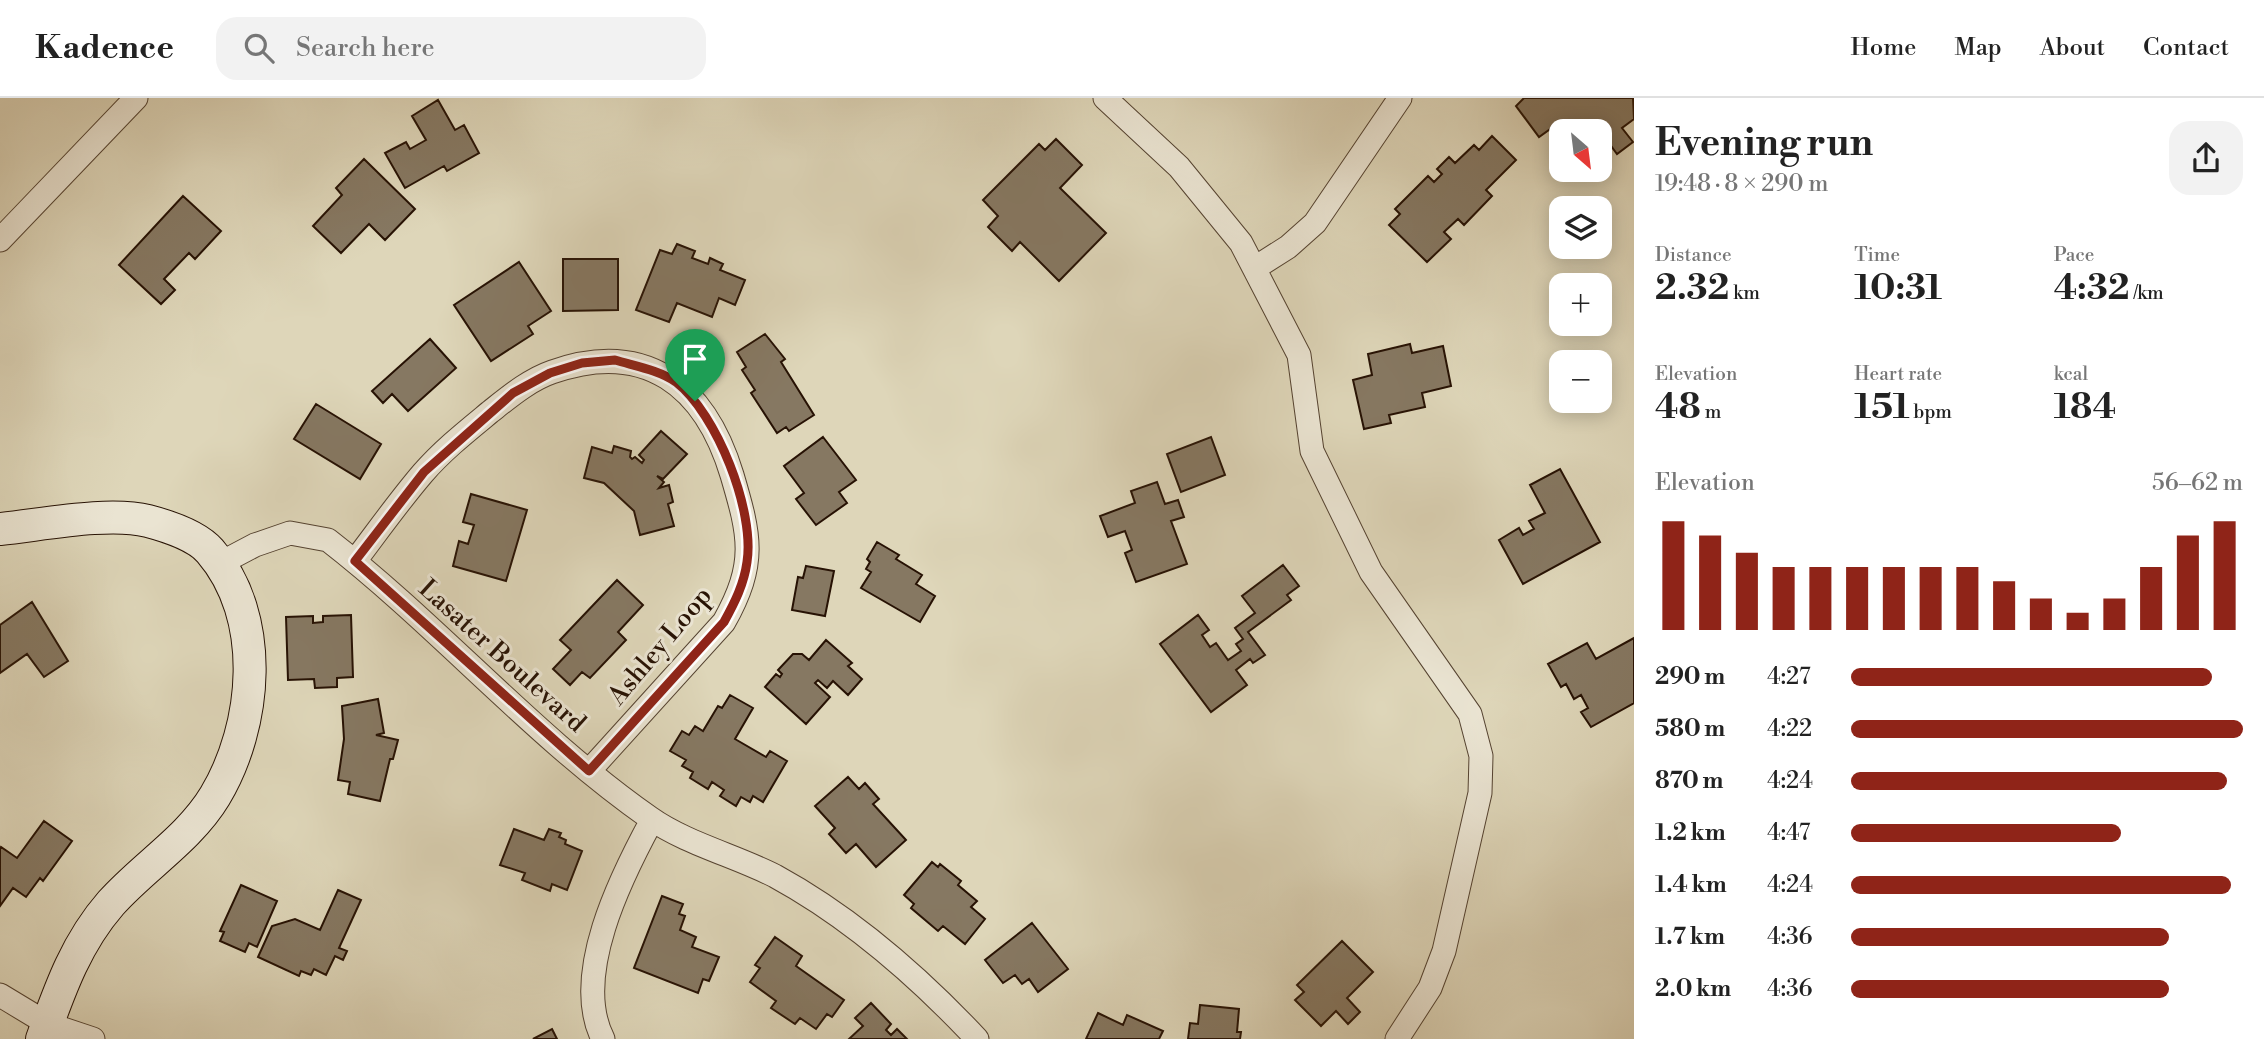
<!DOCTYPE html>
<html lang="en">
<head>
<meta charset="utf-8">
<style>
	body { margin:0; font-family:"Libre Bodoni",serif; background:#f2f2f2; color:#222; height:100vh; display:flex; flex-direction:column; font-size:26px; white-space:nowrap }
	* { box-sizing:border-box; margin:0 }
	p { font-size:23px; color:#767676 }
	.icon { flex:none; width:38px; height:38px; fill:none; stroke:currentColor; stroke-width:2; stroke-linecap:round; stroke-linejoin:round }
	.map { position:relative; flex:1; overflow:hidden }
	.sheet { display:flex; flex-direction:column; background:#fff; width:630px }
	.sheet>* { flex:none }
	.needle { width:46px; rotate:152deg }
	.buttons { position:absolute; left:1549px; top:21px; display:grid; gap:14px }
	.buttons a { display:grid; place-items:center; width:63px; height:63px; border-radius:14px; background:#fff; box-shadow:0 4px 18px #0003; font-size:35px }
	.pin { position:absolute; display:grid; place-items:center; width:60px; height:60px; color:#fff; margin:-72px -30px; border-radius:50% 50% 50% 0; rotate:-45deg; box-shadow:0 0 7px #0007 }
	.pin .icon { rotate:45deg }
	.round { display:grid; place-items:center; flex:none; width:74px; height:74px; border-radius:21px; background:#f2f2f2 }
	.overview { display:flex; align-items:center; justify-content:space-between; height:119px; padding:0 21px }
	h1 { font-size:38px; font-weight:700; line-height:52px }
	.figures { display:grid; grid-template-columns:repeat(3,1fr); gap:10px; height:119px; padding:7px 21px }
	.figures div { display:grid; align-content:center }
	.figures b { font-size:35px; font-weight:700 }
	.figures small { font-size:19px; font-weight:400 }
	.figures p { font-size:19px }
	.chart { height:196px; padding:14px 21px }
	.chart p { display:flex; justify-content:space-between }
	.chart svg { width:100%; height:126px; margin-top:7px; stroke:#8f2418; stroke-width:6 }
	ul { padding:0 21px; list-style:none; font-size:23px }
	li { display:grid; grid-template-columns:112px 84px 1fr; align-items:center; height:52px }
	li i { height:18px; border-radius:9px; background:#8f2418 }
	header { display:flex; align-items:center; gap:42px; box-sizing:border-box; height:98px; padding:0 35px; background:#fff; border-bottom:2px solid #e0e0e0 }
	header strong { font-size:33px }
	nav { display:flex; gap:38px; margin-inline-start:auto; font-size:24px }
	.search { width:490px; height:63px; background:#f2f2f2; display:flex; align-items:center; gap:18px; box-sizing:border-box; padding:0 24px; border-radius:21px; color:#767676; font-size:26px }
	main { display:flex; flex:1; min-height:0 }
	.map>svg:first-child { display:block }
	.building { fill:#867862; stroke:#271204; stroke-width:2 }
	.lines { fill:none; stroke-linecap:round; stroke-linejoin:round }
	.street-casing { stroke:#554331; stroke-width:25 }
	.secondary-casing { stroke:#271204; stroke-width:34 }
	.street { stroke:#eae4d2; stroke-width:23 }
	.secondary { stroke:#eae4d2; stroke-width:32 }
	.route-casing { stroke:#fff; stroke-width:14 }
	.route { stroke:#8f2418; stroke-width:9 }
	.labels { text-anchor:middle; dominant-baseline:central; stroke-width:6; stroke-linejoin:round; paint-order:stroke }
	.street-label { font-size:26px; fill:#271204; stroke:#eae4d2 }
</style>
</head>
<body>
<header>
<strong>Kadence</strong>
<div class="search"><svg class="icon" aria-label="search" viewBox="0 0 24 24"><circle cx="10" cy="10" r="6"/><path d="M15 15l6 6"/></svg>Search here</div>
<nav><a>Home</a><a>Map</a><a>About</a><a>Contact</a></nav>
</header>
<main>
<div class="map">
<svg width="1634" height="941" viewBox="0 0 1634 941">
	<rect width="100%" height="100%" fill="#ded6b9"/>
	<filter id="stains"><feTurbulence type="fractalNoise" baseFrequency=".00286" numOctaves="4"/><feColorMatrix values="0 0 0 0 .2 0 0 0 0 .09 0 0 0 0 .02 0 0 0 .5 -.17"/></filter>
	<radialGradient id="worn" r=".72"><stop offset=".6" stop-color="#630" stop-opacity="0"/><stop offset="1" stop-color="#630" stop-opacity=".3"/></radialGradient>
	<path class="building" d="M1524 0H1633L1634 21 1622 30 1633 44 1617 56 1595 26 1560 24 1539 39 1516 8Z
		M438 2 455 32 464 27 479 55 447 73 444 68 405 90 385 55 406 44 410 51 426 42 412 18Z
		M1492 38 1516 62 1486 92 1492 98 1464 127 1458 121 1444 134 1451 141 1427 164 1389 127 1400 116 1395 111 1428 78 1434 84 1442 76 1437 71 1449 59 1455 65 1474 47 1479 52Z
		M1056 41 1082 67 1060 90 1106 135 1059 183 1020 144 1012 153 988 129 998 118 983 102 1039 46 1045 52Z
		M364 61 415 111 385 142 369 126 341 155 313 128 342 97 336 90Z
		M183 98 221 133 195 161 189 155 164 181 175 192 161 206 119 167Z
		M677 146 695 153 692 160 708 166 710 160 723 166 720 172 745 182 735 207 719 200 712 219 677 205 669 224 636 212 660 152 672 156Z
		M563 161H618V212L563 213Z
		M519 164 551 213 528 228 533 236 491 263 454 207Z
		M765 236 785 261 781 264 814 317 789 333 786 329 777 335 751 295 755 292 742 272 746 269 737 254Z
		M430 241 456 270 408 313 392 296 383 305 372 293Z
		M1410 246 1412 255 1443 248 1451 288 1422 295 1425 309 1389 317 1391 325 1364 331 1353 282 1372 277 1368 256Z
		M316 306 381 346 360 381 294 341Z
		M661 333 687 356 663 381 657 378 664 384 659 390 669 387 673 404 668 406 674 428 640 437 634 413 604 385 584 380 592 349 612 355 614 348 631 353 630 359 632 361 635 359 642 365 644 362 639 357Z
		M823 339 856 382 839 394 847 405 816 427 796 401 804 395 784 368Z
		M1211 339 1225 377 1181 394 1167 356Z
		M1560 371 1600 444 1523 486 1499 442 1519 430 1523 437 1534 431 1529 423 1545 415 1530 387Z
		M1157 384 1165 406 1178 402 1184 419 1171 423 1187 466 1136 484 1125 455 1132 452 1125 433 1108 439 1100 418 1135 405 1131 393Z
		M471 396 527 412 506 483 453 468 459 443 468 446 474 427 463 424Z
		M877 444 899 457 896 461 922 477 916 486 935 498 920 524 861 490 871 474 866 471 870 464 867 461Z
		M1283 467 1299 488 1287 497 1291 502 1248 534 1265 557 1253 565 1250 561 1236 572 1247 587 1211 614 1160 546 1198 517 1209 532 1202 537 1210 549 1216 545 1228 562 1241 553 1236 546 1243 541 1235 530 1255 515 1242 498Z
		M806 468 834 473 825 518 792 512 798 479 803 480Z
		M617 482 643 507 618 534 626 542 590 580 582 574 570 587 553 571 571 552 560 542Z
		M32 504 68 563 44 579 27 556 0 575V527Z
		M351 517 353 579 337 580V589L315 590 314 581 288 582 286 519 313 518V525L323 524V518Z
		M1634 540V605L1591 629 1581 614 1588 610 1581 597 1574 601 1566 586 1561 589 1548 566 1587 545 1596 561Z
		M826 542 852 565 848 568 862 581 848 597 833 583 827 590 818 582 815 585 830 599 806 626 765 589 776 576 780 579 782 576 778 572 793 556H802L809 562Z
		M730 597 753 610 735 641 766 659 770 653 787 663 763 704 753 698 750 704 741 699 736 708 720 698 724 692 712 684 708 691 690 680 693 674 682 668 686 662 670 653 682 633 689 637 695 628 703 633 718 608 722 610Z
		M378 601 384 635 376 637 398 642 393 661H390L380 703 348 696 350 684 338 682 344 641 342 608Z
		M848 679 859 691 865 685 879 701 873 706 906 742 876 769 856 746 846 755 829 736 835 730 815 708Z
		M44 723 72 743 43 783 40 780 26 799 13 790 0 808V751L1 749 17 760Z
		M514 731 544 742 549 731 561 735 559 739 566 742 565 746 582 753 567 792 552 786 550 793 522 782 525 775 500 767Z
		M932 764 938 769 940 766 961 783 958 787 977 803 971 809 985 821 965 846 943 828 938 833 911 810 914 806 904 797Z
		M241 787 277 803 257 849 249 845 245 854 220 843 224 834 220 833Z
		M338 792 361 802 339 850 347 853 343 862 335 858 326 877 314 871 311 877 301 873 299 878 258 859 272 828 295 821 320 832Z
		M662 798 683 806 679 816 685 818 680 832 696 839 692 849 719 859 709 883 703 881 698 895 634 870Z
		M1032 825 1068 871 1038 894 1029 881 1022 886 1015 877 1003 885 985 862Z
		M775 839 802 858 796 868 844 902 832 919 827 916 816 931 800 920 795 926 771 910 776 903 750 884 760 870 755 867Z
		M1342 843 1373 874 1347 900 1360 914 1348 926 1336 913 1321 928 1295 902 1304 894 1297 887Z
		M871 905 891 926 886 932 891 937 897 931 907 941H849L863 928 855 920Z
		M1200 907 1239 911 1237 934H1241L1240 941H1188L1190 925 1198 926Z
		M1098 915 1123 927 1127 917 1163 933 1159 941H1086Z
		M552 931 557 941H533Z"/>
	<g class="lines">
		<defs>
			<path id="street" d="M1105 0 1179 69 1241 145 1299 257 1312 353 1371 474 1470 616 1481 658 1480 695 1444 853 1430 890 1397 941
				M0 142 136 0
				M1255 170 1288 149 1315 125 1400 0
				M355 463C377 434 399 403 423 375 443 352 467 333 490 314 509 299 529 282 552 274 646 241 705 288 732 377 750 438 757 465 724 524L589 673
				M219 466 255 447 290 435 328 442C440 529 534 639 650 720 685 745 736 758 775 778 852 820 917 877 977 941
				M0 897 48 926 93 941
				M603 941C571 878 621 779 652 722"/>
			<path id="secondary" d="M0 431C41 427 108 413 148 423 167 428 197 438 210 453 267 519 257 628 215 698 189 741 144 768 111 805 76 845 60 891 42 941"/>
		</defs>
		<use href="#street" class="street-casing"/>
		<use href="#secondary" class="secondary-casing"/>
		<use href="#street" class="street"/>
		<use href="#secondary" class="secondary"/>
	</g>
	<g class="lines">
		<defs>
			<path id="route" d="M615 262C635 268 659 272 676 284 717 316 755 413 747 464 744 486 735 504 724 524L589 673 355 463 424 374 513 295 550 275 582 265Z"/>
		</defs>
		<use href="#route" class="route-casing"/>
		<use href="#route" class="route"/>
	</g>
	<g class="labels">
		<g class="street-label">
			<text transform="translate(660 548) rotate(-50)">Ashley Loop</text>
			<text transform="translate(502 558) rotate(42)">Lasater Boulevard</text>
		</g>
	</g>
	<rect width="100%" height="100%" filter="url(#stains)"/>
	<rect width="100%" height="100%" fill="url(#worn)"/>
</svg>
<div class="buttons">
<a><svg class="needle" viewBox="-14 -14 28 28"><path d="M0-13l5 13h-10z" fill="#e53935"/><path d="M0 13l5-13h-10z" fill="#767676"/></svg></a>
<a><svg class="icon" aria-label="layers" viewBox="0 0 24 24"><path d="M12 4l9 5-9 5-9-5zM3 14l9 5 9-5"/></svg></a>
<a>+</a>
<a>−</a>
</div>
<div class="pin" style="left:695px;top:303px;background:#1e9e55"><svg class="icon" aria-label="arrive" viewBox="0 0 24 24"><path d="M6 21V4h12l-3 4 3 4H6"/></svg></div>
</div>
<section class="sheet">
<div class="overview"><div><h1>Evening run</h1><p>19:48 · 8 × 290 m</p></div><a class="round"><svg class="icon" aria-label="share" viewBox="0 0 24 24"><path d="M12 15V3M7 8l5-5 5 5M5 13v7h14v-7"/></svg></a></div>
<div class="figures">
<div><p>Distance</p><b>2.32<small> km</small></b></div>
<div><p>Time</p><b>10:31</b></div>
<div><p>Pace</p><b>4:32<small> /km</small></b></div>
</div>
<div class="figures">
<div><p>Elevation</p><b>48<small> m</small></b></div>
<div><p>Heart rate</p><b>151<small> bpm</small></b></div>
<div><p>kcal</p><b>184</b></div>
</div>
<div class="chart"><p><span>Elevation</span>56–62 m</p>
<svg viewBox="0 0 160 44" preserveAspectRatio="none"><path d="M5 44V6M15 44V11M25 44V17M35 44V22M45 44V22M55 44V22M65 44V22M75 44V22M85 44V22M95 44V27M105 44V33M115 44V38M125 44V33M135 44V22M145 44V11M155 44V6"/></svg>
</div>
<ul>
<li><b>290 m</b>4:27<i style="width:92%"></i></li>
<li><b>580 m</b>4:22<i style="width:100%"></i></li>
<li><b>870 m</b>4:24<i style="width:96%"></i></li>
<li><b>1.2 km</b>4:47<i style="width:69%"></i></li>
<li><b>1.4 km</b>4:24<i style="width:97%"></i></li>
<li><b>1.7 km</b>4:36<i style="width:81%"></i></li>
<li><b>2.0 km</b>4:36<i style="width:81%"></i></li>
</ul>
</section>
</main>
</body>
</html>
